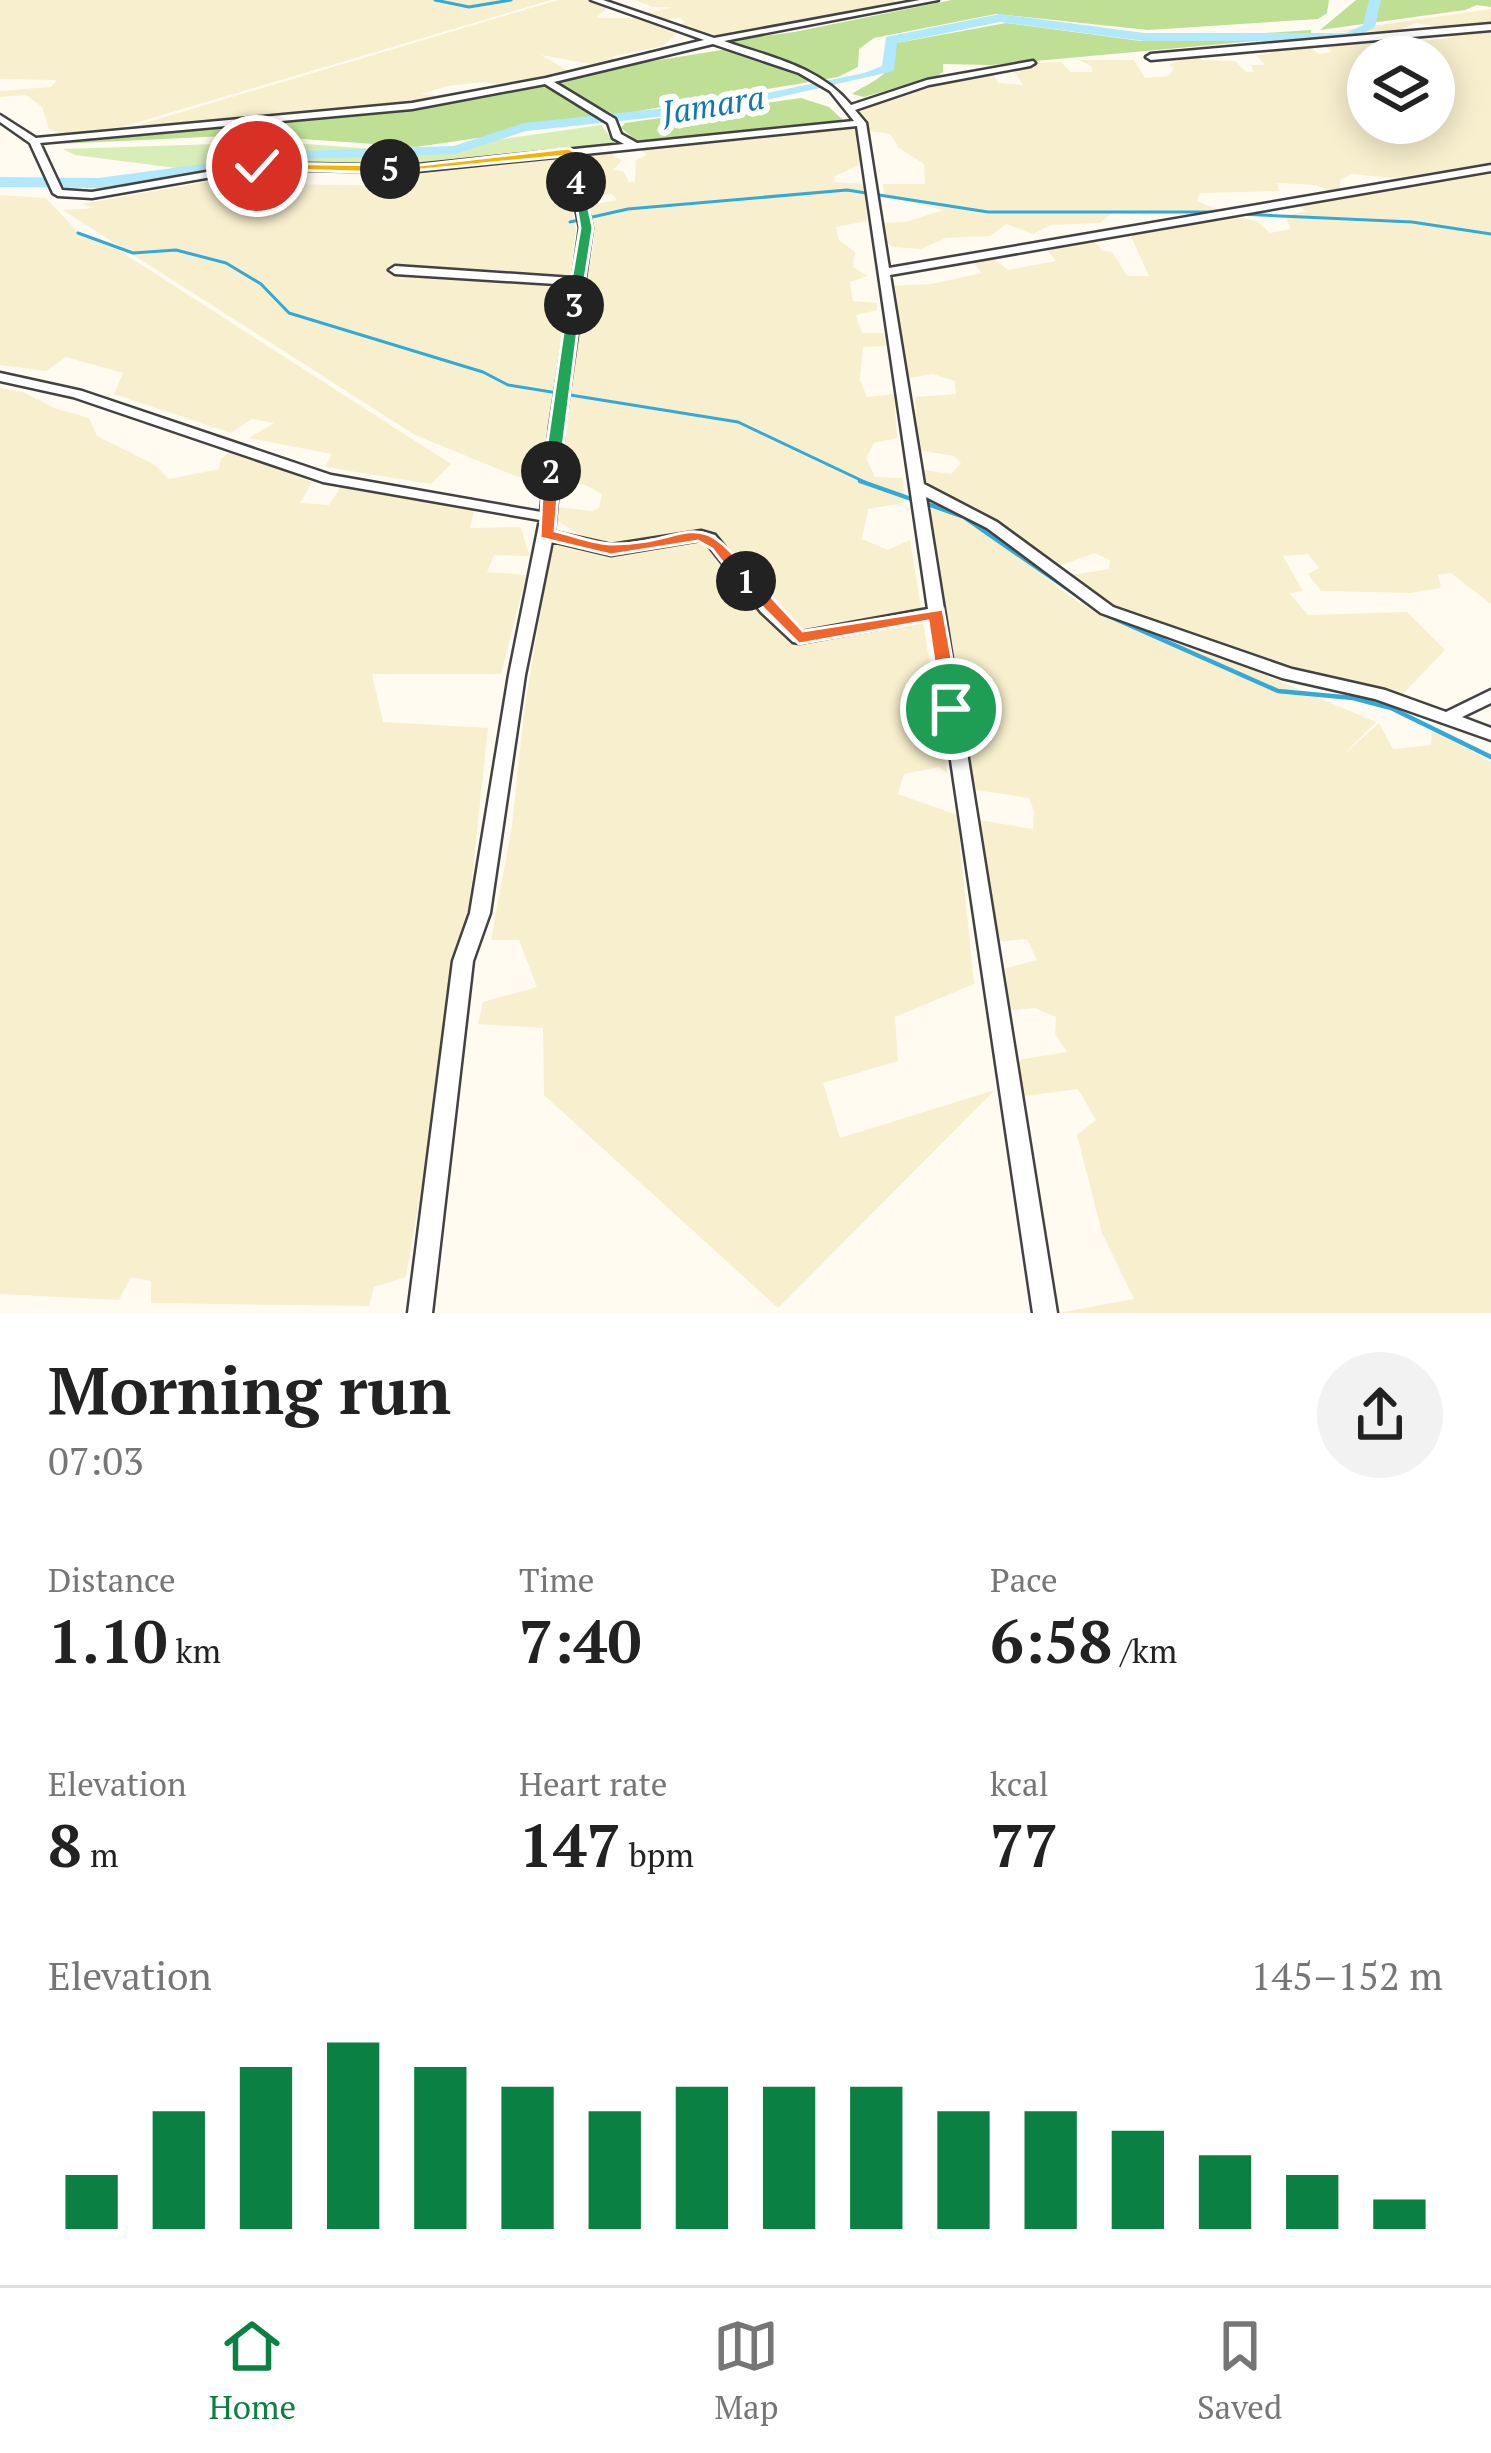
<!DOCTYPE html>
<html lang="en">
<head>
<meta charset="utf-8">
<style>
	body { margin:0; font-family:"PT Serif",serif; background:#f2f2f2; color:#222; height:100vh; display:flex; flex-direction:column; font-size:45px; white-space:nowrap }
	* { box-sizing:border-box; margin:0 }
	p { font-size:39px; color:#767676 }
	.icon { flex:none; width:66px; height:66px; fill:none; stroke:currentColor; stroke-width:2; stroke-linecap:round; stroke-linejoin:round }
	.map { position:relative; height:1313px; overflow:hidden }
	.sheet { display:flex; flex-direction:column; background:#fff; flex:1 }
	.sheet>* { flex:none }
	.tools { position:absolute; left:1347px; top:36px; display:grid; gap:24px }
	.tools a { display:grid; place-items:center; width:108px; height:108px; border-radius:50%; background:#fff; box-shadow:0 6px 30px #0003; font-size:60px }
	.pin { position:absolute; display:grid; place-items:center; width:102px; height:102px; color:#fff; margin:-51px; border:6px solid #fff; border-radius:50%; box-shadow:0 3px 12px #0007 }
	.km { position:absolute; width:60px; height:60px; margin:-30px; border-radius:50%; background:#222; color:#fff; font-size:33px; line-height:60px; text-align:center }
	.round { display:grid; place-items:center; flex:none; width:126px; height:126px; border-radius:63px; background:#f2f2f2 }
	.overview { display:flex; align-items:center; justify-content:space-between; height:204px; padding:0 48px }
	h1 { font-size:66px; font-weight:700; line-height:90px }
	.stats { display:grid; grid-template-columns:repeat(3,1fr); gap:18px; height:204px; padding:12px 48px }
	.stats div { display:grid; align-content:center }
	.stats b { font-size:60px; font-weight:700 }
	.stats small { font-size:33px; font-weight:400 }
	.stats p { font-size:33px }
	.chart { height:336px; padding:24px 48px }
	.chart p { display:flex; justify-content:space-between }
	.chart svg { width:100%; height:216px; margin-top:12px; stroke:#0b8043; stroke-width:6 }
	.menu { display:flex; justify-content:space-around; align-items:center; height:168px; border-top:3px solid #e0e0e0; background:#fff; font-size:33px; color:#767676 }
	.menu a { display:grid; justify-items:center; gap:6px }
	.menu .on { color:#0b8043 }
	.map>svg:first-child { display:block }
	.farmland { fill:#f8efce; fill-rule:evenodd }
	.green { fill:#d9edb7 }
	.forest { fill:#bfdf95 }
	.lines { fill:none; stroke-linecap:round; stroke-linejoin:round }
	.stream-far1 { stroke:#32a9d8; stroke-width:3 }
	.stream { stroke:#32a9d8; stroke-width:4.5 }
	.river { fill:#b1e8fb; fill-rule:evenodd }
	.minor-casing { stroke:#424242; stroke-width:5 }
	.minor { fill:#fff; fill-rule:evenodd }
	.split-1 { fill:#f0652b; stroke:#fff; stroke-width:3 }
	.split-2 { fill:#f0652b; stroke:#fff; stroke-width:3 }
	.split-3 { fill:#22a559; stroke:#fff; stroke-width:3 }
	.split-4 { fill:#22a559; stroke:#fff; stroke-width:3 }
	.split-5 { fill:#f5b400; stroke:#fff; stroke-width:3 }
	.split-6 { fill:#f5b400; stroke:#fff; stroke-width:3 }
	.labels { text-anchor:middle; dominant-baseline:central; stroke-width:12; stroke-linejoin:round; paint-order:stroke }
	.far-water-label { font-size:33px; font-style:italic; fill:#0d79ac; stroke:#fff }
</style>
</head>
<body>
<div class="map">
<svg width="1491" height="1313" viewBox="0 0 1491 1313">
	<rect width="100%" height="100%" fill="#fffbf1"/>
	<path class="farmland" d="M0 0H551L122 127 62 134 49 129 42 107 26 95 0 97V91L51 87 57 80 0 79Z
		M558 0H591L609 6 596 18H642L677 34 663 46 613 56 616 62 596 65 541 55 569 71 500 85 483 82 448 86 421 94 442 96 404 104 121 130Z
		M635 0H893L899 4 722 37 676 26 685 22 681 18 659 20 644 14 673 7H652Z
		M1491 9V25L1445 28 1416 23 1396 31 1330 32Z
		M1491 28V163L1394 178 1352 174 1340 180V189L1331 191 1316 185 1277 183 1279 191 1200 193 1197 201 1218 210 1144 215 1113 212 1100 223 1051 225 1033 234 1006 224 990 236 946 238 921 249 893 247 885 241 881 223 906 222 943 210 884 196 883 184H925L924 164 899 148 890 134 870 131 849 110 894 92 991 72 999 83 1023 85 1011 67 1029 63 1061 62 1071 72H1092V66L1079 60H1134L1145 78 1169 76 1174 68 1169 65 1178 61 1170 55 1193 53 1202 60 1235 61 1246 72H1254L1251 65H1265L1256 55 1271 54 1265 46 1304 42 1319 54 1332 52 1319 41 1396 34 1421 41 1449 38 1445 32ZM1368 57H1434V123H1368Z
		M856 127 860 165 835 176 834 182 864 184 867 221 836 227 839 240 855 252 853 267 868 276 850 282 853 301 877 303V310L856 315 862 333H884L886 346 863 347 860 380 867 397 894 394 897 438 874 443 866 458 875 477 903 478 904 503 868 509 862 539 888 550 910 540 947 773 939 767 904 774 898 794 957 815 974 984 895 1017 898 1061 823 1083 840 1138 995 1090 778 1308 544 1095 543 1028 478 1024 483 1002 537 987 519 940H491L512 826 524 712 550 554 562 532 592 543 549 515 550 506 591 511 599 508 602 494 585 485 556 479 594 240 590 205 617 200 612 194 588 197 578 153 612 150 613 156 622 160 613 170 623 171 629 182 635 181 636 160 647 155 636 146Z
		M561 156 576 229 543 477H518L415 435 63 210 94 208 81 204 223 179 257 186 263 175 290 174 287 184 400 186 413 180V170Z
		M1491 170V604L1451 573 1438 575 1441 588 1411 593 1321 591 1308 574 1319 568 1308 554 1283 556 1303 591 1289 593 1308 615 1407 612 1445 650 1402 695 1299 670 1114 606 1072 575 1109 569 1110 560 1094 553 1059 566 1003 526 924 485 923 470 951 474 961 463 954 456 918 450 915 397 956 394 955 381 933 374 904 379 891 286 931 284 982 273 971 260 992 257 1008 270 1056 261 1045 247 1093 240 1103 251 1112 252 1127 276H1149L1129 232 1226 215 1257 221 1270 233 1291 229 1285 216 1306 211 1297 205Z
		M0 195 46 198 77 231 120 251 451 464 431 484 325 467 332 454 249 438 274 423 252 419 231 433 114 394 123 373 66 357 46 371 0 365Z
		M0 388 23 392 54 408 89 418 97 436 155 465 169 479 219 469 221 459 233 449 312 482 300 503 329 505 342 485 475 507 470 528 520 527 530 556 494 555 487 572 526 575 501 674H372L383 722 488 728 468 916 406 1277 374 1287 369 1306 151 1303V1281L131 1277 119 1300 0 1294Z
		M922 494 996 540 1082 605 1153 637 1215 654 1376 722 1341 757 1379 723 1393 749 1431 745 1432 730 1491 762V1313H1058L1134 1299 1102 1233 1077 1135 1096 1120 1078 1089 1017 1097 1012 1061 1067 1052 1055 1034 1056 1017 1035 1008 1007 1011 1006 968 1037 960 1027 939 995 942 979 820 1033 829 1034 811 1029 798 976 790 952 676 933 524Z"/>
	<path class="green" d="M601 125 617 145 398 165 176 168 75 155 63 149 280 142 412 152Z"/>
	<path class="forest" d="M952 0H1329L1327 13 1318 19 1148 30 996 14 874 38 859 49 858 67 838 77 615 115 555 83 603 69 728 49 726 41 794 32Z
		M1356 0H1491V7L1477 5 1465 10 1320 30Z
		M1006 23 1141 41 1311 30V36L991 65 943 64V72L937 76 864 97 852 94C872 81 899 74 891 44Z
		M546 84 601 120 416 147 247 135 59 144 340 115Z
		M801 98 829 107 844 121 639 143 621 128 625 123Z"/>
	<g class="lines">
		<path class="stream-far1" d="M435 0 469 7 511 0
			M1240 214 1412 222 1491 234
			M570 222 628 209 847 190 988 212H1217
			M78 233 133 253 176 250 226 263 261 284 289 313 483 372 508 385 738 422 869 484"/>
		<path class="stream" d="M860 481 914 500
			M925 503 964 517 1078 596
			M1102 613 1278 691 1353 698 1391 708 1491 757"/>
		<path class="river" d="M1369 0H1381L1375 27 1348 41H1144L1000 22 897 43 894 71 723 110 526 131 455 154 300 159 98 188 0 187V177L98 178 300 151 454 146 524 123 723 102 864 73 882 66 886 37 1000 14 1144 33H1346L1363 25Z"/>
		<defs>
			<path id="minor" d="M591 0H603L714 38 920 0H938L724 41C769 57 819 66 851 105L927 80 1033 61 1035 63 1030 66 929 85 855 110 866 123 889 268 1491 165V171L890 275 924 484 997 522 1113 607 1292 669 1385 690 1446 712 1491 690V703L1462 717 1491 728V740L1375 699 1282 678 1101 613 987 528 926 497 1057 1313H1033L930 619 799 643 793 642 761 612 705 541 700 540 611 555 552 541 525 675 490 913 473 961 432 1313H408L453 961 470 913 509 675 540 520 323 482 73 397 0 381V373L82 391 331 475 541 512 550 427 572 285 395 274 389 270 395 266 573 278 580 228 565 156 408 172 257 169 92 198 58 196 53 193 30 143 0 122V115L36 138 412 103 546 78 704 40ZM713 44 799 73 830 91 854 121 637 143 621 134 615 119 554 82ZM545 84 608 123 613 138 624 144 408 166 257 163 92 192 62 190 40 143 412 109ZM857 126 928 609 802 632 773 606 715 535 701 531 611 545 554 532 564 427 592 228 575 155Z
				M1491 24V30L1151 60 1146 57 1151 54Z"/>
		</defs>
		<use href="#minor" class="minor-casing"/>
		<use href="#minor" class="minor"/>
	</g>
	<path class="split-1" d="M740 577H753L803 631 943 609 961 709 951 716 941 709 928 621 799 644 740 585Z"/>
	<path class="split-2" d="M551 466 560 471 555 531C573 535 594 544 613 544 692 544 695 499 755 581L740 585 712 549 698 541 611 555 540 538 543 471Z"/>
	<path class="split-3" d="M574 301 581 305 560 471 551 476 543 471 567 305Z"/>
	<path class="split-4" d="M572 180 583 182 593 228 581 305 574 310 567 305 580 228Z"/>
	<path class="split-5" d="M569 148 575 152 583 182 576 186 570 182 564 156 390 173 384 169Z"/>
	<path class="split-6" d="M257 163 390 165 396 169 390 173 253 169Z"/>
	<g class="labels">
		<g class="far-water-label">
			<text transform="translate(713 104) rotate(-9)">Jamara</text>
		</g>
	</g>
</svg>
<div class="tools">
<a><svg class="icon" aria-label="layers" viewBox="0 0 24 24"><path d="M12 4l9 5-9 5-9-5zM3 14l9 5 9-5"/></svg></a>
</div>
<div class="pin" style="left:951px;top:709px;background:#1e9e55"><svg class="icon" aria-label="arrive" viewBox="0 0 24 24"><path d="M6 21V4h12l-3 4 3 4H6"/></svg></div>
<div class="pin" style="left:257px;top:166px;background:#d93025"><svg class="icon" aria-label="check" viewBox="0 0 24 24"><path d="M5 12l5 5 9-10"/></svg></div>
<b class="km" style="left:746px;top:581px">1</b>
<b class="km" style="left:551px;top:471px">2</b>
<b class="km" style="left:574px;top:305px">3</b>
<b class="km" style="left:576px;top:182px">4</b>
<b class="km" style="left:390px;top:169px">5</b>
</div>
<section class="sheet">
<div class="overview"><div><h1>Morning run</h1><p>07:03</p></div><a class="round"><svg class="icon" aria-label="share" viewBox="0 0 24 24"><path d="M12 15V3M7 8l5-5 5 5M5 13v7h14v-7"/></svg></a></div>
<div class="stats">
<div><p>Distance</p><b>1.10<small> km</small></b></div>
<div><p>Time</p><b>7:40</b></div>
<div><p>Pace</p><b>6:58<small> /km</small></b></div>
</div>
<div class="stats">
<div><p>Elevation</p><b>8<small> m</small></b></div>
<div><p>Heart rate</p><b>147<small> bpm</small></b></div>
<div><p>kcal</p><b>77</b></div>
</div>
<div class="chart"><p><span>Elevation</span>145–152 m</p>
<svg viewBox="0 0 160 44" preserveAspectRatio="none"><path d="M5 44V33M15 44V20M25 44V11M35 44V6M45 44V11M55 44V15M65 44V20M75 44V15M85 44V15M95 44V15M105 44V20M115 44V20M125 44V24M135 44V29M145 44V33M155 44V38"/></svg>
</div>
</section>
<nav class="menu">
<a class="on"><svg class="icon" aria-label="home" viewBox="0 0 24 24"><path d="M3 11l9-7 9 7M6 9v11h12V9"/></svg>Home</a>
<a><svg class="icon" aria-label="map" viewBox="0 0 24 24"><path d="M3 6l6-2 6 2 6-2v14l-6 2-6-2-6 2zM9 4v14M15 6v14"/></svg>Map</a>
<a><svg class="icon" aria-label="saved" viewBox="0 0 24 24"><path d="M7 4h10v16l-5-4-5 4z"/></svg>Saved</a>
</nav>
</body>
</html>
